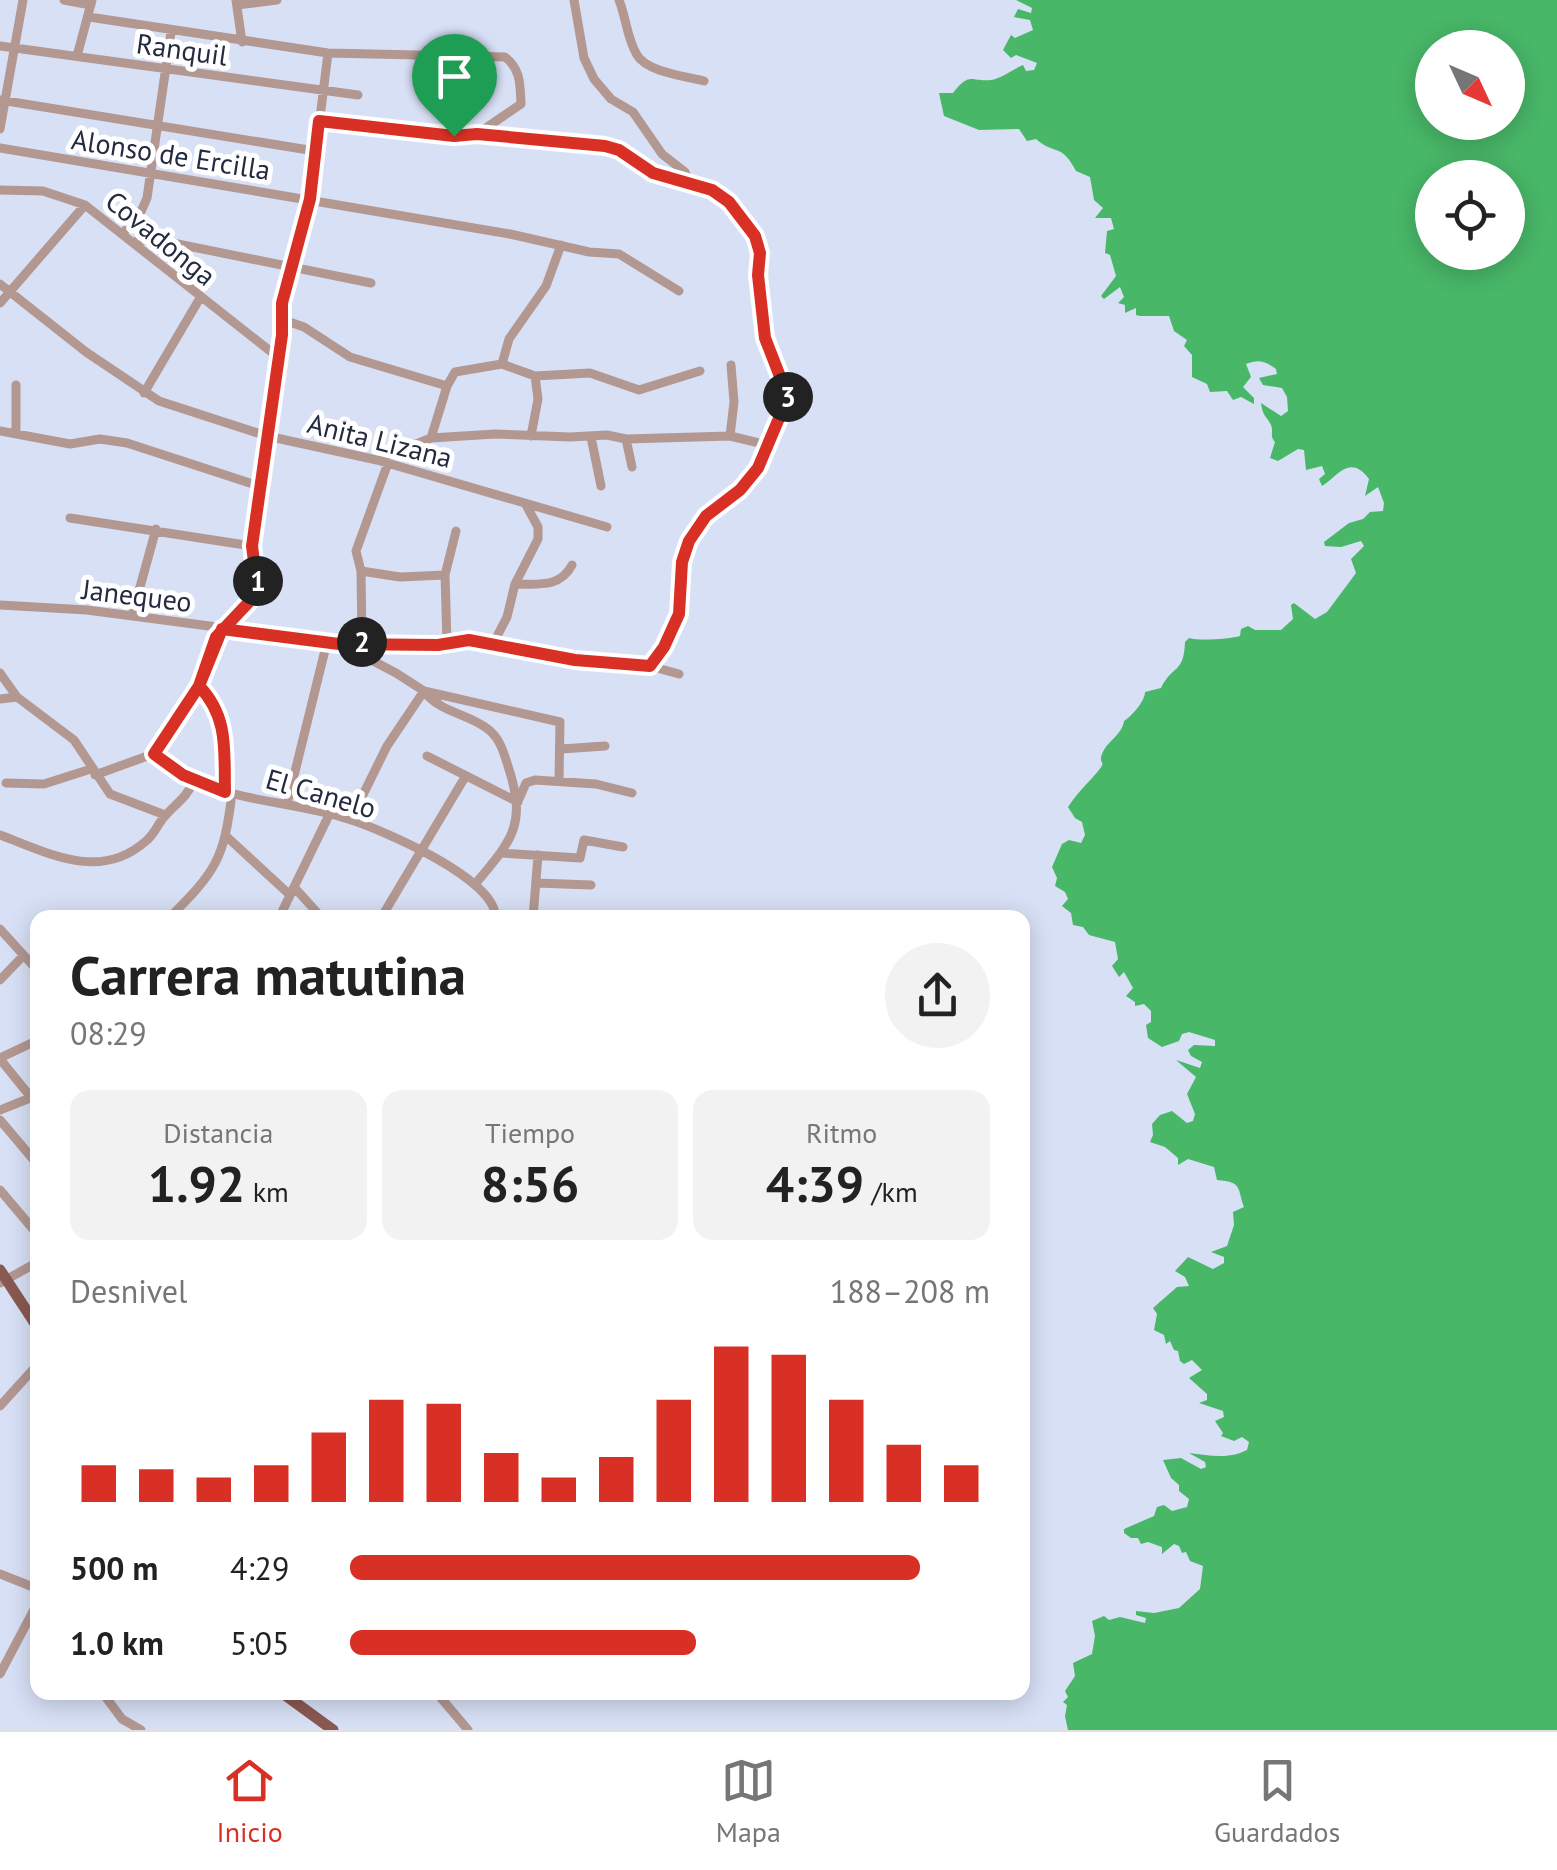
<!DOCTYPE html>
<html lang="es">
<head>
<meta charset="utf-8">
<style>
	body { margin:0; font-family:"PT Sans",sans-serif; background:#f2f2f2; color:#222; height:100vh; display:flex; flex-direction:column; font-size:38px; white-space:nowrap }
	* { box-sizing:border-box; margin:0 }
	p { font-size:32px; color:#767676 }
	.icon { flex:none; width:55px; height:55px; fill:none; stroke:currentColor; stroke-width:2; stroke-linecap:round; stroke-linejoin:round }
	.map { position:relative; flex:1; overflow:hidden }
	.panel { position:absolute; left:30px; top:910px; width:1000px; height:790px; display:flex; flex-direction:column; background:#fff; border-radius:20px; box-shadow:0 5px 25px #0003 }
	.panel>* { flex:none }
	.needle { width:65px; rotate:134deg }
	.controls { position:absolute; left:1415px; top:30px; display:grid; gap:20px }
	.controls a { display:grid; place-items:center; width:110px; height:110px; border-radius:50%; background:#fff; box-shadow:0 5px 25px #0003; font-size:50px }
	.pin { position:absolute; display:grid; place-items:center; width:85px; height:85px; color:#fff; margin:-102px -42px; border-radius:50% 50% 50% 0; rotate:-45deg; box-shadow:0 0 10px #0007 }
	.pin .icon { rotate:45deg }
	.km { position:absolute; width:50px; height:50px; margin:-25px; border-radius:50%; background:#222; color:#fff; font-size:28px; line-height:50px; text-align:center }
	.round { display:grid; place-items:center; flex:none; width:105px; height:105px; border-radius:52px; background:#f2f2f2 }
	.head { display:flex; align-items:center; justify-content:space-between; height:170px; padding:0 40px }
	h1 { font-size:55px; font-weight:700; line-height:75px }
	.stats { display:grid; grid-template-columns:repeat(3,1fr); gap:15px; height:170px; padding:10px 40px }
	.stats div { display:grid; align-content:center; border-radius:20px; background:#f2f2f2; text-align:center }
	.stats b { font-size:50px; font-weight:700 }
	.stats small { font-size:28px; font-weight:400 }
	.stats p { font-size:28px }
	.chart { height:280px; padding:20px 40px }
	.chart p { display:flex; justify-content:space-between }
	.chart svg { width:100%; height:180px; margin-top:10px; stroke:#d93025; stroke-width:6 }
	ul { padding:0 40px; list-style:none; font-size:32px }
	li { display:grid; grid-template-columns:160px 120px 1fr; align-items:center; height:75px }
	li i { height:25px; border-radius:12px; background:#d93025 }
	.tabs { display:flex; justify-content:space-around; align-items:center; height:140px; border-top:2px solid #e0e0e0; background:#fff; font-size:28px; color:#767676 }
	.tabs a { display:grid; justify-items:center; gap:5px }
	.tabs .selected { color:#d93025 }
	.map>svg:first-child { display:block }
	.water { fill:#48b768; fill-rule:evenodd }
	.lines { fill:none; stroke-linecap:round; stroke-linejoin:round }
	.minor { stroke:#b39791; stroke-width:9 }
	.major { stroke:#8a5951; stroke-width:11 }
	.route-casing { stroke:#fff; stroke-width:20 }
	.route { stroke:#d93025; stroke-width:12 }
	.labels { text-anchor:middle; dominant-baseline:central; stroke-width:10; stroke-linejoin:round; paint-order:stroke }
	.street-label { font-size:28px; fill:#242b40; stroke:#fff }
</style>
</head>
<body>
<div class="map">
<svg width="1557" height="1730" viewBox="0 0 1557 1730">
	<rect width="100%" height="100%" fill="#d8e0f6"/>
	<path class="water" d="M1016 0H1557V1730H1068L1065 1716 1067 1705 1063 1702 1068 1697 1065 1691 1075 1676 1073 1663 1092 1654 1095 1636 1092 1621 1104 1616 1109 1620 1120 1617 1145 1623 1146 1618 1136 1615V1611L1154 1613 1179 1608 1200 1589 1203 1566 1190 1561 1186 1552 1182 1553 1179 1546 1174 1544 1162 1554V1547L1148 1542 1141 1544 1138 1538H1131L1124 1533V1529L1154 1516 1157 1507 1164 1505 1172 1511 1187 1507 1189 1499 1179 1491V1485L1171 1478 1163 1460 1181 1458 1201 1469 1206 1467 1205 1462 1189 1453C1209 1455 1227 1460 1247 1450L1249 1442 1242 1437 1234 1441 1221 1436 1223 1433 1215 1421 1224 1417 1223 1411 1199 1403 1207 1400V1394L1189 1378 1202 1370 1192 1360 1184 1364 1180 1361 1178 1351 1174 1350 1170 1341 1166 1344 1164 1335 1154 1330 1157 1314 1153 1308 1177 1287 1189 1286 1185 1277 1175 1271 1188 1257 1213 1269 1224 1263V1257L1211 1252 1227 1246 1234 1225 1233 1212 1244 1207C1237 1188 1243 1182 1217 1180L1214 1167 1188 1159 1178 1165V1158L1165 1147 1150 1142 1153 1135 1152 1124 1160 1115 1172 1111 1187 1123 1193 1121 1195 1114 1187 1094 1196 1077 1176 1060 1200 1068 1202 1062 1191 1056 1188 1050 1194 1045 1215 1046V1040L1189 1032 1182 1034 1179 1041 1162 1047 1148 1038 1146 1025 1151 1022V1011L1144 1004 1135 1006V1002L1126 996 1133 988 1124 972 1119 977 1112 966 1118 959 1115 942 1089 935 1083 927 1073 925 1071 913 1062 906 1068 899 1065 892 1055 886 1057 878 1052 867 1062 844 1069 840 1081 843 1085 835 1082 822 1075 818 1068 807C1077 793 1089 782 1099 770 1107 760 1098 765 1102 754 1107 741 1122 735 1124 721 1132 716 1145 701 1145 692L1161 688C1172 665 1184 674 1185 642L1189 638C1199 641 1230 639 1240 636L1241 629 1248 626 1255 630H1281L1293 619 1291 605 1294 603 1315 619 1327 612 1356 573 1351 559 1364 546 1361 541 1341 547 1325 546 1324 542 1349 523 1363 519 1370 512 1383 511 1384 503 1378 487 1365 496 1369 479C1350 453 1337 477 1322 486L1319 479 1325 474 1322 466 1306 470 1304 450 1298 449 1278 461 1270 458 1275 442C1269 435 1274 433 1271 425 1266 415 1263 417 1261 403L1281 416 1288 411 1287 397 1282 388 1263 385 1259 378 1277 374 1276 369C1265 361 1259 359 1246 364L1251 377 1243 387 1254 398V404L1241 397 1233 400 1227 391 1210 392 1207 384 1192 377V355L1184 346 1187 340 1174 331 1169 316H1140L1136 315V308L1125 313V305L1118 303 1124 297 1120 287 1104 299 1101 296 1116 276 1110 255 1105 253 1107 231 1114 229 1111 218H1095L1103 208 1094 200 1090 177 1076 171C1061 142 1055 156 1036 139L1027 141 1019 129 979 130 944 116 939 93H953C970 71 970 82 991 80 1000 79 1014 69 1023 65L1026 71 1034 70 1037 63 1016 55 1011 58 1003 50 1011 35 1015 38 1033 30 1030 20 1014 17 1018 9 1031 13 1032 8ZM1432 48H1508V122H1432ZM1432 178H1508V252H1432Z"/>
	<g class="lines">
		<path class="minor" d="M64 0 91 5
			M236 0 242 42
			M574 0 584 58 594 79 611 99 633 112 662 154 685 172 689 181
			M619 0C626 17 627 39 637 55 647 72 685 76 704 81
			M237 5 277 0
			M89 17 328 53 505 57C521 69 520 85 521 104L477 134 454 136 319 121
			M0 46 358 95
			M77 56 92 0
			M0 100 315 151
			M0 129 23 0
			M477 134 612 148 653 173 713 190 729 202 758 241 765 338 771 359 787 388V402L758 468 739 490 706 516 689 541 682 561 679 614 670 637 650 666
			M0 148 510 234 589 252 619 254 679 291
			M0 190 43 191 85 205 279 358
			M123 233 140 214 147 198 171 32
			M134 242 153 239 371 283
			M0 284 86 352 159 401 267 436 377 460 607 527
			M0 303 85 205
			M281 319 304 327 350 357 447 386
			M502 364 509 339 546 286 561 245
			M16 385V434
			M144 393 200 298
			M0 431 70 444 100 439 127 443 259 486
			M531 436 538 399 535 376
			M730 436 734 402 731 365
			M591 437 601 486
			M431 438 447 386 455 372 502 364 535 376 590 373 639 390 700 371
			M626 439 632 467
			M377 460 431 438 495 434 570 437 607 435 626 439 730 436 768 445
			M70 518 252 546
			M361 571 400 577 445 575
			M515 584C538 584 560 588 572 565
			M0 605 87 610 339 643 396 673 424 691 560 722 559 780
			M132 616 156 529
			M362 642 361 571 356 551 388 463
			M447 642 445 575 456 531
			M342 643 438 645 469 640 575 660 650 666 679 674
			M493 644 507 617 515 584 538 539V527L525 503
			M0 673 17 697 74 740 110 794 165 815
			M199 686C229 717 225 752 225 792
			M425 693C443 713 465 713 485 727 499 736 503 750 508 766 527 824 513 839 476 883
			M0 699 17 697
			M561 749 605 746
			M153 754C172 769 191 781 213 788 257 803 304 804 348 819 381 829 499 880 495 918
			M427 756 518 802
			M95 775 153 754 199 686 216 637 252 597 258 578 252 546 282 335 283 303 310 199 328 53
			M6 783 44 784 91 769
			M519 799 526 783 535 780 596 784 632 793
			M287 804 327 642
			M351 819 387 746 424 691
			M0 835C48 853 100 882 146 841 155 834 158 823 165 816 176 803 187 798 194 780
			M227 837 290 895
			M501 853 580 858 584 840 623 847
			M536 883 591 885
			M294 887 322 918
			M169 918C216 871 224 860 232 793
			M279 918 330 813
			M381 918 465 777
			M533 918 538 855
			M0 929 38 971
			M0 980 23 956
			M0 1058 38 1040
			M0 1059 38 1106
			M0 1110 30 1098
			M0 1120 38 1165
			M0 1190 38 1235
			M0 1283 38 1262
			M0 1406 38 1364
			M0 1574 38 1589
			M0 1674 38 1602
			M102 1692 122 1719 141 1730
			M436 1692 468 1730"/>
		<path class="major" d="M0 1270 38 1328
			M281 1692 333 1730"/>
	</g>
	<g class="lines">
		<defs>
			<path id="route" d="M454 136 319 121 310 199 282 303V335L252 546 257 584 249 602 216 637 199 686C229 717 224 751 225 792L183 775 154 754 199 686 222 629 339 644 438 645 469 640 575 660 650 666 664 647 679 614 682 562 689 541 706 516 740 490 758 468 788 397 765 338 758 275 760 253 755 236 729 202 712 190 653 173 619 150 605 146 477 134 454 136"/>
		</defs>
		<use href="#route" class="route-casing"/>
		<use href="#route" class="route"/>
	</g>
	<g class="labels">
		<g class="street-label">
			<text transform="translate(182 49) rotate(8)">Ranquil</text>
			<text transform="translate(171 154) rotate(9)">Alonso de Ercilla</text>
			<text transform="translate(161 238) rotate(39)">Covadonga</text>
			<text transform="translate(380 440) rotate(14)">Anita Lizana</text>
			<text transform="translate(137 595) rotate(7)">Janequeo</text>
			<text transform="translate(321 793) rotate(16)">El Canelo</text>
		</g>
	</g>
</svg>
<div class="controls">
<a><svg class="needle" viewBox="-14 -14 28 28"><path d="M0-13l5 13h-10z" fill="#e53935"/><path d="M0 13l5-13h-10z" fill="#767676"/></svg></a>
<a><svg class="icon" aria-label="locate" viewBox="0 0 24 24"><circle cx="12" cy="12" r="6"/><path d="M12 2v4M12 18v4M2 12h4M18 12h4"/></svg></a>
</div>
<div class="pin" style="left:454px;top:136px;background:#1e9e55"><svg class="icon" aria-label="arrive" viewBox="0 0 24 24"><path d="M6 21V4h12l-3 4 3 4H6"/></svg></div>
<b class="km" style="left:258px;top:581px">1</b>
<b class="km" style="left:362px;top:642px">2</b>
<b class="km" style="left:788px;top:397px">3</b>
<section class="panel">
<div class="head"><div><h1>Carrera matutina</h1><p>08:29</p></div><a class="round"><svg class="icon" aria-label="share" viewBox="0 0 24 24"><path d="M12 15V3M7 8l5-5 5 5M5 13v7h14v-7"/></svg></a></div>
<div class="stats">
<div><p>Distancia</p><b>1.92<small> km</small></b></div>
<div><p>Tiempo</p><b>8:56</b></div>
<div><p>Ritmo</p><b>4:39<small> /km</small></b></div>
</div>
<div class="chart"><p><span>Desnivel</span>188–208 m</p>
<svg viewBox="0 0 160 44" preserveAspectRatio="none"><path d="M5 44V35M15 44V36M25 44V38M35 44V35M45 44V27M55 44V19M65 44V20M75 44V32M85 44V38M95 44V33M105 44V19M115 44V6M125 44V8M135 44V19M145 44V30M155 44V35"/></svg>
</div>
<ul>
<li><b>500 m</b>4:29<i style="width:89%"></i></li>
<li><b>1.0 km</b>5:05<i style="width:54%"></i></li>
</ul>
</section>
</div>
<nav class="tabs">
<a class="selected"><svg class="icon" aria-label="home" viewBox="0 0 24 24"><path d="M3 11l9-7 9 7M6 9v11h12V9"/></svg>Inicio</a>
<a><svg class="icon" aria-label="map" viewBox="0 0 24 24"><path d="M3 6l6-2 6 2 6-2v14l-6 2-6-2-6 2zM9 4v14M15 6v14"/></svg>Mapa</a>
<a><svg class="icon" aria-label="saved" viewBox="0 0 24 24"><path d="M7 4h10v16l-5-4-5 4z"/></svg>Guardados</a>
</nav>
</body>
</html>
